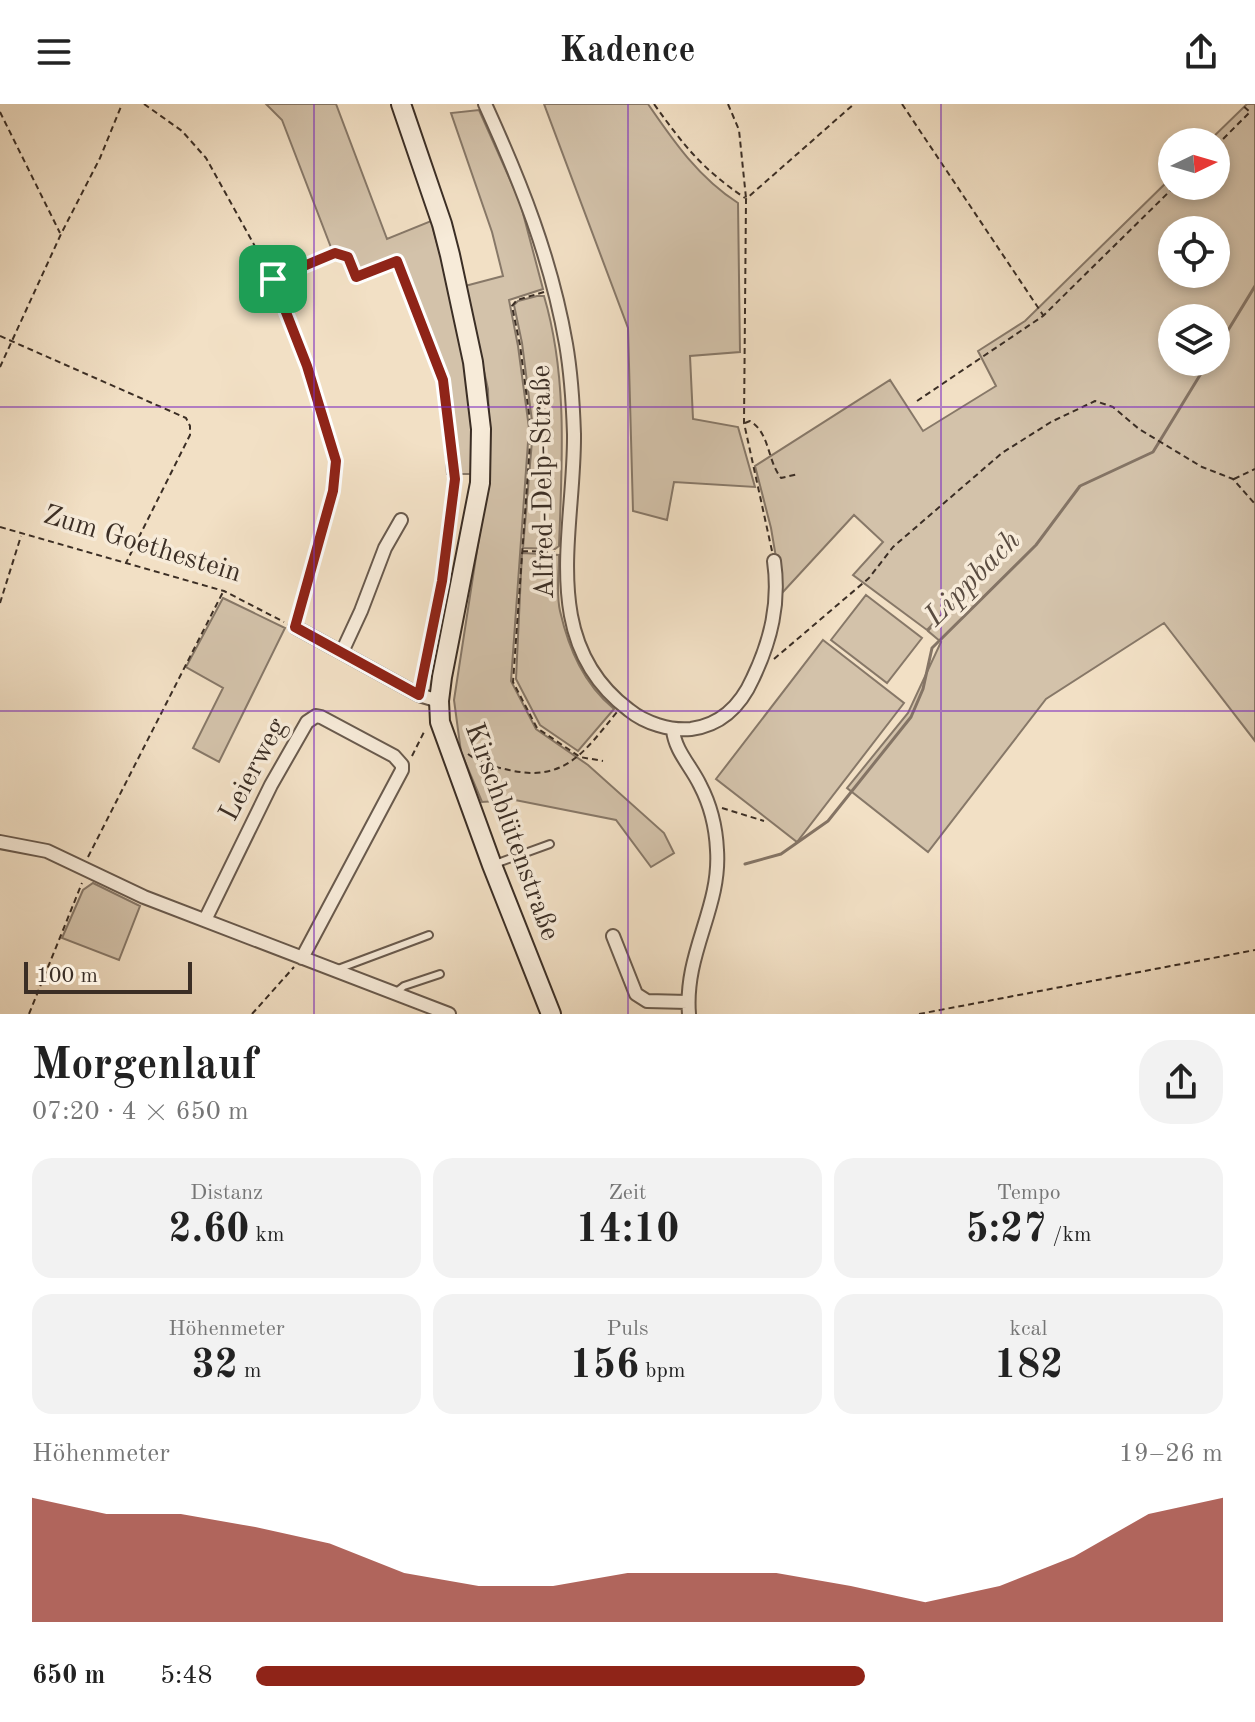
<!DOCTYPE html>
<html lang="de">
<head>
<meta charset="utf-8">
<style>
	body { margin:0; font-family:"Old Standard TT",serif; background:#f2f2f2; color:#222; height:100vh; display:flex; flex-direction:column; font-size:30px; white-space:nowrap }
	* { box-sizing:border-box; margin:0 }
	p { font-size:26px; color:#767676 }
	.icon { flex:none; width:44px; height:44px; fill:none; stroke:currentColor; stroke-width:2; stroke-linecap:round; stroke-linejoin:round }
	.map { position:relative; height:910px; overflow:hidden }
	.details { display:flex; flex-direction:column; background:#fff; flex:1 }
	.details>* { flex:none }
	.needle { width:52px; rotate:85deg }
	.buttons { position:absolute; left:1158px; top:24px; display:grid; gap:16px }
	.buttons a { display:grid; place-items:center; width:72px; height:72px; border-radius:50%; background:#fff; box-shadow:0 4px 12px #0003; font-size:40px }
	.scale { position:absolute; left:24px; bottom:20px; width:168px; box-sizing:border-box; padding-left:8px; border:4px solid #3b2e25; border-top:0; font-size:22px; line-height:28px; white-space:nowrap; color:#3b2e25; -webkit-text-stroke:6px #f7ebd9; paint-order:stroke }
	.pin { position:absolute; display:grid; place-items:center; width:68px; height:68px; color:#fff; margin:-34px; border-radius:16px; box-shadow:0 4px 12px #0006 }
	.round { display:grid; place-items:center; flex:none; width:84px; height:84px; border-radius:32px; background:#f2f2f2 }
	.summary { display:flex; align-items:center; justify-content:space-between; height:136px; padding:0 32px }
	h1 { font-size:44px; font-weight:600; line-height:60px }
	.metrics { display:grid; grid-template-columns:repeat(3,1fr); gap:12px; height:136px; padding:8px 32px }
	.metrics div { display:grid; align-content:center; border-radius:20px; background:#f2f2f2; text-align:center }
	.metrics b { font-size:40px; font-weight:600 }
	.metrics small { font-size:22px; font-weight:400 }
	.metrics p { font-size:22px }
	.chart { height:224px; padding:16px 32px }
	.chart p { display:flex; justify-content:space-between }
	.chart svg { width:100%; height:144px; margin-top:8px; fill:#8f2418; opacity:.7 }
	ul { padding:0 32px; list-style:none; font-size:26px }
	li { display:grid; grid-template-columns:128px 96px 1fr; align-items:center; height:60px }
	li i { height:20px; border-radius:10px; background:#8f2418 }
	header { display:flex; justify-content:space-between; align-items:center; height:104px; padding:0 32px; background:#fff; font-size:36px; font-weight:600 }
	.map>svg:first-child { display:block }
	.green { fill:#d3c2aa; stroke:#877868; stroke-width:2; fill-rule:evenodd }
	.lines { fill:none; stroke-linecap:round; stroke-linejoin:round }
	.stream { stroke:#847465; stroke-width:3 }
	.service-casing { stroke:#695a4d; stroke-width:10 }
	.minor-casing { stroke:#695a4d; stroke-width:16 }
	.secondary-casing { stroke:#3b2e25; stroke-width:22 }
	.path { stroke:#3b2e25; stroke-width:2; stroke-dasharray:6 4; stroke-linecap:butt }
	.service { stroke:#f7ebd9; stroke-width:6 }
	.minor { stroke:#f7ebd9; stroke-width:12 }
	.secondary { stroke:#f7ebd9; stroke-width:18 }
	.route-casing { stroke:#fff; stroke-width:16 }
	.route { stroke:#8f2418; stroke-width:10 }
	.grid { fill:none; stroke:#7b2cbf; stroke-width:2; stroke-opacity:0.55 }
	.labels { text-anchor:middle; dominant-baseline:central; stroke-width:7; stroke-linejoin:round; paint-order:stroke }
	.street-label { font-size:28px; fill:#3b2e25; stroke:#f7ebd9 }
	.water-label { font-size:30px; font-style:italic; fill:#594b40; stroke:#f7ebd9 }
</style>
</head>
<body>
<header><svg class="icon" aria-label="menu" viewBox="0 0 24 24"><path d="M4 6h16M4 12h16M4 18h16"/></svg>Kadence<svg class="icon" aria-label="share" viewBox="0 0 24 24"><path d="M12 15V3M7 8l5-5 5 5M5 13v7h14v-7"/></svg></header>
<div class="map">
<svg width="1255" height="910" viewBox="0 0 1255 910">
	<rect width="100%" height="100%" fill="#f2e0c5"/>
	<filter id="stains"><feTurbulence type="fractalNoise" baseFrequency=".0025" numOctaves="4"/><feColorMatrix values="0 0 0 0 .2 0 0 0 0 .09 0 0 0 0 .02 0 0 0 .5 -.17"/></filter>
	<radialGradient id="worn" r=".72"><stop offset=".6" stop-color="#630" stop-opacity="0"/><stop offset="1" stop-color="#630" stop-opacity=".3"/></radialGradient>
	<path class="green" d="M266 0H336L387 135 431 117 454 202 471 298 473 370H447L441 279 396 157 359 168C354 154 349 146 332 146L282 16Z
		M544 0H648C674 38 699 74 738 99L740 248 690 252 693 315 738 323 755 383 674 378 667 416 633 407 628 224Z
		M1247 0H1255V637L1164 519 1046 595 928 748 847 684 908 609 941 538 928 527 941 511 927 526 853 471 883 438 854 411 782 489 771 424 755 362 890 276 923 327 996 282 978 247 1025 217 1172 73V82H1216V38H1208ZM1172 126H1216V170H1172ZM1172 214H1216V258H1172Z
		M479 6 520 98 543 185 509 196 518 242 529 324 511 577 536 625 588 661 664 729 674 749 651 763 616 716 515 696 482 698 461 648 454 596 490 362 488 285 465 182 503 172 492 128 451 9Z
		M537 192H544C568 273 562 359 559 442L555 445 523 444 533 325 522 239 514 201 518 197Z
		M522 449 559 451C559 468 556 490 560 507 569 546 584 580 614 605L578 647 540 621 516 575Z
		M866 491 922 534 887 579 831 536Z
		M223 494 285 524 219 658 193 644 223 584 186 563Z
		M823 536 904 599 797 738 716 675Z
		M93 779 140 802 119 856 62 834 83 786Z"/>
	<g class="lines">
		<path class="stream" d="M1216 246 1255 182
			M745 760 781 750 828 717 911 613 923 585 932 544 1036 441 1080 382 1153 348 1208 258"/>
		<defs>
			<path id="service" d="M495 760 550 740
				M338 865 429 831
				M395 889 404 882 440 870"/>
			<path id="minor" d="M485 0C521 79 551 154 566 240 571 269 573 300 574 330 575 427 537 537 629 606 645 619 670 627 691 625 721 621 741 601 753 574 771 536 780 499 774 457
				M295 523 419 591 439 597
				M342 548 361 507 385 444 401 416
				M673 626C675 647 691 662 700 681 710 700 716 724 717 746 721 804 684 849 689 910
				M0 738 47 747 144 793 449 910
				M205 816 271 681 307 618 316 612 321 613 394 652 402 661V666L302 854
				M613 832 636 890 647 897 688 898"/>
			<path id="secondary" d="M401 0 442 120 450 151 473 258 481 325 480 379 442 573 439 597 440 618 492 761 551 910"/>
		</defs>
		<use href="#service" class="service-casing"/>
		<use href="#minor" class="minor-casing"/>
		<use href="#secondary" class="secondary-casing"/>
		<path class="path" d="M144 0 182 27 206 54 273 175 307 262 333 343 336 368 333 387 298 513
			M654 0C685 43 701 64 745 94
			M728 0 739 26 746 94
			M902 0 1043 211
			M0 8 60 129
			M1216 42 1250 8 1241 0
			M274 175 328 151 348 153 356 173 397 157 443 276 455 375 442 477 422 577
			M544 188 517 196 512 202 520 241 531 325 513 578 537 624 580 653 603 657
			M0 232 186 314 190 322V331L126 459
			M0 263 61 130 100 54 122 0
			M917 297 1043 212 1175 82
			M745 319 750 317C770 329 767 356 781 374L798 370
			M1234 375 1255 365
			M0 423 224 487 284 518
			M522 447 555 448
			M772 447 744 319 746 95 854 0
			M0 499 21 432
			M774 555 869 474 893 443 1002 349 1051 318 1095 297 1113 303 1139 325 1202 363 1233 375 1255 400
			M468 650C479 659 495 663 509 666 565 679 585 647 617 608
			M412 652 425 626
			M722 704 764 717
			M88 753 223 488
			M29 910 82 779
			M252 910 294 863
			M919 910 1255 846"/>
		<use href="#service" class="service"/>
		<use href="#minor" class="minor"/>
		<use href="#secondary" class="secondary"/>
	</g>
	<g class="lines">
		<defs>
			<path id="route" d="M335 149 348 153 356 173 397 157 443 276 455 375 442 477 419 591 295 523 333 387 336 357 307 262 273 175Z"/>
		</defs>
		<use href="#route" class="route-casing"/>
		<use href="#route" class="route"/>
	</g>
	<path class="grid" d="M314 0V910M628 0V910M941 0V910M0 303H1255M0 607H1255"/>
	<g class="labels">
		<g class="street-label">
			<text transform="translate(544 378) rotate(-91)">Alfred-Delp-Straße</text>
			<text transform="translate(142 441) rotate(17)">Zum Goethestein</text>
			<text transform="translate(254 666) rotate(-62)">Leierweg</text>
			<text transform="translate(511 728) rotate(70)">Kirschblütenstraße</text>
		</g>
		<g class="water-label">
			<text transform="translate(973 475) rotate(-45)">Lippbach</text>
		</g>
	</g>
	<rect width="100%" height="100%" filter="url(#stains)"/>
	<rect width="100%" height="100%" fill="url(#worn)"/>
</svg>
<div class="buttons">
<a><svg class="needle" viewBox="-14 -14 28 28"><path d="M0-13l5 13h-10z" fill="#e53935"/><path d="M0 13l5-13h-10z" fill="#767676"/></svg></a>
<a><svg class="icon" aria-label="locate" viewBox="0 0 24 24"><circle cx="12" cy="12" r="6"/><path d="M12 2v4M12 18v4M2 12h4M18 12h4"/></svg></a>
<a><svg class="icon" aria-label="layers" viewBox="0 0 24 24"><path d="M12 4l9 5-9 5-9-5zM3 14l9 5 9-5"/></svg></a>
</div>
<div class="scale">100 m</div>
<div class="pin" style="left:273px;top:175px;background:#1e9e55"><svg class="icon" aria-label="arrive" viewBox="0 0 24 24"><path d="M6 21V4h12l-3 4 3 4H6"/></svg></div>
</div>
<section class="details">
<div class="summary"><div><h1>Morgenlauf</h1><p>07:20 · 4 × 650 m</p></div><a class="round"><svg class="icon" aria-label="share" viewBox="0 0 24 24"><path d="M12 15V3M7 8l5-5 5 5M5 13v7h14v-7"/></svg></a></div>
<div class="metrics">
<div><p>Distanz</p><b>2.60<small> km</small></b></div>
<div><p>Zeit</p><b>14:10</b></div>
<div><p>Tempo</p><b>5:27<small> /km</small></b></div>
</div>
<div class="metrics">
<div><p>Höhenmeter</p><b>32<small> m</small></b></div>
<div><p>Puls</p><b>156<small> bpm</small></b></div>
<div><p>kcal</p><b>182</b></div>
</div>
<div class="chart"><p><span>Höhenmeter</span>19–26 m</p>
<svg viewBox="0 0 160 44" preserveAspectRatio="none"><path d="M0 44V6L10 11L20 11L30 15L40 20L50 29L60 33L70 33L80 29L90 29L100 29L110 33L120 38L130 33L140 24L150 11L160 6V44z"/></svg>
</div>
<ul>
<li><b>650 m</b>5:48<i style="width:63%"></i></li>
</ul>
</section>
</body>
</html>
